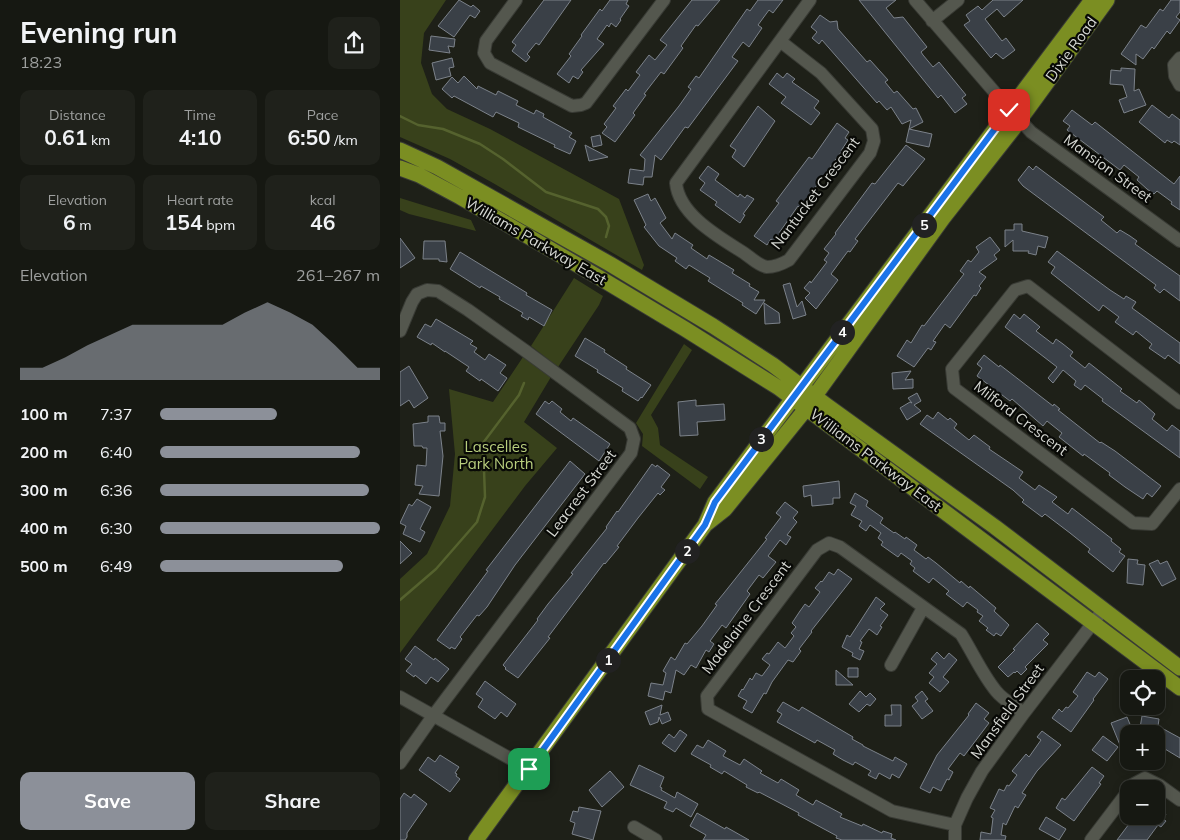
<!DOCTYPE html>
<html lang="en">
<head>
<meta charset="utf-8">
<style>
	body { margin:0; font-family:Mulish,sans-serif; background:#1f211b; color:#f1f3f6; height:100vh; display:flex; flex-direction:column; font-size:19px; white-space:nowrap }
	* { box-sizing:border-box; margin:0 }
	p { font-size:16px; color:#9ea09f }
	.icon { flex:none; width:28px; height:28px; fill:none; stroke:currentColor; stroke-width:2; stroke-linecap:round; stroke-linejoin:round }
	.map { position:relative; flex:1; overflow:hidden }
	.details { display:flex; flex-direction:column; background:#161812; width:400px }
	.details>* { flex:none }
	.buttons { position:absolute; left:720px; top:670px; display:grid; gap:10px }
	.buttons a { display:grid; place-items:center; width:45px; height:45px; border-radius:10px; background:#161812; box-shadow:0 2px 8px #0003,0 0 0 1px #353732; font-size:25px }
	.pin { position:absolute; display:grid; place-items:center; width:42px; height:42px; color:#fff; margin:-21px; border-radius:10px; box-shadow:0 2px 8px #0006 }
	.km { position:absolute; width:25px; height:25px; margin:-12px; border-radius:50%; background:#222; color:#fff; font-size:14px; line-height:25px; text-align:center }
	.round { display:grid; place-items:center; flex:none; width:52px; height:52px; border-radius:10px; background:#1f211b }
	.summary { display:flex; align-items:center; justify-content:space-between; height:85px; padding:0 20px }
	h1 { font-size:28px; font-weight:700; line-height:38px }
	.stats { display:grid; grid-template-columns:repeat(3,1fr); gap:8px; height:85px; padding:5px 20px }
	.stats div { display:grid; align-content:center; border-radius:10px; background:#1f211b; text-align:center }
	.stats b { font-size:21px; font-weight:700 }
	.stats small { font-size:14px; font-weight:400 }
	.stats p { font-size:14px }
	.chart { height:140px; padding:10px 20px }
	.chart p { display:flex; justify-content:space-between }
	.chart svg { width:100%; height:90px; margin-top:5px; fill:#8c9099; opacity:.7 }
	.cta { display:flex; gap:10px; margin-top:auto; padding:10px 20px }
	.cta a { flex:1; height:58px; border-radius:10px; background:#8c9099; color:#fff; font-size:20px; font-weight:700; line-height:58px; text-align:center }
	.cta a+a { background:#1f211b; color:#f1f3f6 }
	ul { padding:0 20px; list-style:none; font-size:16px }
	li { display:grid; grid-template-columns:80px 60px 1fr; align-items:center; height:38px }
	li i { height:12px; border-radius:6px; background:#8c9099 }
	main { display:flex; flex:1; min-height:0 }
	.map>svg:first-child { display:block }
	.green { fill:#38411b }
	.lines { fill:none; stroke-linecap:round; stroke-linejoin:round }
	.stream { stroke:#55622e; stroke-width:2.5 }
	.building { fill:#3a4047; stroke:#7c828a }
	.minor-casing { stroke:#393b35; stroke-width:14 }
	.major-casing { stroke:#393b35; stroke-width:17 }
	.minor { stroke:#54574e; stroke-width:12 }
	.major { stroke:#7b8e22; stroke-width:15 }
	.route-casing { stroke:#fff; stroke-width:10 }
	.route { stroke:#1a73e8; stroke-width:6 }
	.labels { text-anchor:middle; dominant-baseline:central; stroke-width:4.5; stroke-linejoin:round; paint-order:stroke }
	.street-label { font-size:15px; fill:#d4d6d1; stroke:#080906 }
	.park-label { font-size:15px; fill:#b9cf7e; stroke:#080906 }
</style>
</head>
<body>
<main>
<section class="details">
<div class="summary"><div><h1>Evening run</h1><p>18:23</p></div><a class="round"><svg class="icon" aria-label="share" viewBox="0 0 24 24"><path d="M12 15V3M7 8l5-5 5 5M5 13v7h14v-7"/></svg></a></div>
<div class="stats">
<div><p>Distance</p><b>0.61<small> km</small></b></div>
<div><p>Time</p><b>4:10</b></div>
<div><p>Pace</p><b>6:50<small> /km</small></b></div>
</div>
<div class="stats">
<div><p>Elevation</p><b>6<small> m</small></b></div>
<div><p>Heart rate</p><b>154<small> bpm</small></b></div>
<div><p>kcal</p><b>46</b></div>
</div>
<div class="chart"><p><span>Elevation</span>261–267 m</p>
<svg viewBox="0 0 160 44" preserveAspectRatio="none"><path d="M0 44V38L10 38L20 33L30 27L40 22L50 17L60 17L70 17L80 17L90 17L100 11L110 6L120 11L130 17L140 27L150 38L160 38V44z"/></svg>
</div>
<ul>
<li><b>100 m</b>7:37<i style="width:53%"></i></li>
<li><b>200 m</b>6:40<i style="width:91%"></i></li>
<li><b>300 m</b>6:36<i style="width:95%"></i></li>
<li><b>400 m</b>6:30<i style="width:100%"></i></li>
<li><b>500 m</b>6:49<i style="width:83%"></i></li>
</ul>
<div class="cta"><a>Save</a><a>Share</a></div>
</section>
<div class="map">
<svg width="780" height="840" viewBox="0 0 780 840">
	<rect width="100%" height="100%" fill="#1e2018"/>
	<path class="green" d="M0 0H46L24 33 21 63 32 94 47 109 90 129 219 199 244 265 242 270 93 183 50 159 0 137Z
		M0 198 71 220 76 231 9 214 0 210Z
		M174 278 203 296 199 305 158 367 131 346Z
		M284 344 292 350 251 415 258 428 260 445 308 477 300 489 242 446 243 434 236 423Z
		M123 357 151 377 124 422 157 448 125 486 0 653V579L27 554 50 506 55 454 49 389 93 402Z"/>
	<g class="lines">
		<path class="stream" d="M0 116 18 125 43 129 80 144 103 159 146 192 198 209 206 217 209 226 206 237
			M0 600 36 569 77 522 85 497 83 443 119 395 124 383"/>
	</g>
	<path class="building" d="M59 0 71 7 73 5 80 11 75 18 70 15 54 37 38 26Z
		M144 0H171L139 45 136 43 127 54 130 57 126 62 112 51 116 45 112 42Z
		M210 0H228L226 4 229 6 220 19 221 20 216 27 211 23 209 27 207 25 197 39 204 44 181 70 183 72 178 79 173 76 169 83 157 74 171 56 169 54 182 36 181 35 200 9 202 11Z
		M292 0H320L298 26 296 25 281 46 283 48 264 74 261 72 244 94 246 95 233 113 235 115 215 142 202 133 207 127 204 124 216 108 213 106 226 89 228 91 240 75 236 72 249 55 255 60 267 45 260 40Z
		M358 0H383L373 13 369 10 358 25 362 28 349 47 343 42 332 57 338 61 288 128 285 127 261 160 255 155 252 177H244L243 185 228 183 230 169 244 171 245 159 240 155 279 106 291 89 288 87 296 76 299 78 347 9 350 11Z
		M459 0H496L486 8 494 18 503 17 527 47 521 52 523 55 533 67 539 62 566 95 562 98 567 104 555 113 541 95 538 98Z
		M593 0H623L604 17 597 9 585 19 602 41 606 38 615 50 603 59 596 53 591 58 564 25 570 21 566 15 578 6 582 10Z
		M771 0H780V12L776 17 780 20 770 34 767 31 754 49 752 47 743 59 736 54V65L721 54 741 25 746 28 760 9 763 11Z
		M420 15 430 22 437 21 438 29 467 62 470 60 488 80 485 82 494 93 497 91 513 109 516 108 523 122 509 129 532 134 529 147 506 142 511 120 502 124 491 107 487 110 479 101 477 103 422 40 419 44 412 38 417 32 411 27Z
		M31 36 55 39 54 47 48 46 50 53 29 50Z
		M52 58 54 67 49 68 51 76 36 80 32 63Z
		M721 68 735 69 734 91 739 89 746 105 732 110V111V110L724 113 719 100 727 97 723 85 710 84 711 70 721 71Z
		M377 73 383 78 387 73 395 79 392 82 419 101 414 108 420 113 411 125 381 103 386 97 369 84Z
		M64 76 77 89 78 86 96 95 98 91 118 101 116 105 134 114 136 110 144 114 143 117 172 133 169 137 176 141 170 154 154 147 155 145 118 127 119 123 96 112 93 117 54 96 52 98 42 89 52 77 58 83Z
		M752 105 769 118 772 114 780 120V145L774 141 772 143 767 140 765 143 739 122Z
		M358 106 375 121 344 167 332 157 336 150 330 146Z
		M672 110 692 125 695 122 774 184 780 176V210L771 204 772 202 757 191 754 194 747 189 737 180 739 177 724 165 720 170 667 130 670 126 663 121Z
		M437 123 449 132 445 138 448 140 441 151H442L400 208 398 206 379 233 380 234 375 242 371 239 367 245 354 236 379 203 376 201 409 157 412 159Z
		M200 135 202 145 193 147 191 137Z
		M185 145 208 157 189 161Z
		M506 145 525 159 503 186 498 183 455 239 458 241 450 252 448 251 431 274 438 280 416 309 405 298 410 293 404 288 410 281 411 283 427 262 424 260 429 253 424 249 436 234 435 233 472 183 475 184Z
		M308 166 319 174 315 180 338 197 340 194 345 198 347 195 354 199 343 214 345 215 340 223 315 205 317 202 300 190 305 183 299 178Z
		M629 166 633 170 636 166 704 217 701 220 717 233 720 230 730 236 737 241 735 244 780 276V301L764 289 760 293 754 288 756 285 623 186 618 180Z
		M248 194 251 201 255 198 266 218 260 223 272 239 275 233 293 245 291 248 307 259 309 255 334 270 332 273 350 284 349 286 359 292 354 300H365L356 314 342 305 343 303 308 281 310 278 289 265 286 269 275 261 277 258 259 246 244 227 246 225 234 200Z
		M614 224H622V231L648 237 645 248 638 246 636 255 628 253 629 251H613V240L605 247V230H614Z
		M590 237 600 250 594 255 597 259 579 272 586 277 579 286 581 288 576 296 574 295 550 328 545 324 533 341 536 342 531 350 528 348 514 367 497 356 507 340 511 343 522 325 524 326 564 274 560 271 568 260 571 262 579 252 576 247Z
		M0 238 15 258 0 268Z
		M24 241H45L47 262 39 261V259H23Z
		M657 251 710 290 724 299 726 296 736 302 732 308 780 343V364L768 355 765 359 749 348 752 344 736 331 733 335 715 322 719 317 703 305 699 311 651 273 655 267 648 262Z
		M60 252 127 293 126 295 152 310 144 326 129 317 128 320 121 316 123 313 99 299 100 297 81 286 80 288 50 269Z
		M390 283 397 307 402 301 406 315 393 319 383 285Z
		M364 303 379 313 380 323 365 324Z
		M614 314 620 319 624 314 640 327 636 331 653 344 656 339 663 344 673 352 670 356 685 368 689 363 722 389 720 391 737 403 739 400 746 406 755 414 752 419 767 431 772 425 780 431V458L702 401 703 399 685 385 681 390 674 385 676 381 663 370 653 383 648 378 657 367 605 327Z
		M36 319 73 341 70 344 77 348 74 352 85 360 89 354 106 365 100 373 107 378 98 391 81 379 80 381 66 371 69 367 45 351V352L32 343 31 345 17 337 25 324 31 327Z
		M185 338 205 350 204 352 227 367 226 369 251 385 242 398 241 397 238 401 222 391 223 388 197 372 198 370 175 356Z
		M584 355 599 367 600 365 653 406 654 404 660 409 658 410 700 443 701 442 715 451 761 486 752 497 747 493 743 499 725 487 709 475 710 473 684 454 683 456 659 437 662 433 647 421 643 426 612 399 610 401 577 376 582 368 577 364Z
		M9 366 28 398 14 408 9 400 0 406V372Z
		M511 371 505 380 513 379V388L493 389 492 373Z
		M517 393 521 401 514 405 521 411 507 420 500 408 510 402 512 403 508 398Z
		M296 400V406L324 404 325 420 297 422 298 435 280 436 278 402Z
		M145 401 149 404 152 401 162 409 160 412 171 421 173 418 210 444 199 461 136 414Z
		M538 412 548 420 550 418 557 424 554 428 569 440 574 435 590 447 589 449 623 472 619 478 635 490 639 485 657 497 652 502 668 514 672 508 712 539 711 541 721 549 719 552 725 556 713 572 688 552 690 549 670 533 645 514 642 517 622 502 624 500 613 490 520 424 527 415 533 419Z
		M28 416H39L40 423H45V431H40L43 456 39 496 19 494 23 486 15 485 17 465 26 466 27 448H23L22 446H14L13 424 28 422Z
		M170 461 185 474 115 565 87 607 79 616 77 615 60 637 62 639 55 649 51 647 50 649 37 640 88 571 86 570Z
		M252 464 256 467 257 465 270 475 261 487 265 490 260 495 258 493 238 518 217 546 219 547 205 564 204 563 148 637 150 638 118 678 105 669 106 668 103 665 138 620 137 619 148 604 173 574 171 573 207 528 206 527 217 511 218 512Z
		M439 481 440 498H433V504L412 506 411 495 404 497 403 486Z
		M455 493 468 501 466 506 483 518 480 523 494 533 495 532 505 539 506 537 517 545 514 550 526 559 528 557 536 563 560 583 561 581 569 588 570 586 596 608 594 611 609 625 601 636 596 633 594 636 586 630 588 628 579 621 583 616 577 612 578 610 567 602 563 607 546 594 549 591 533 578 529 583 513 571 515 568 510 564 512 561 501 553 498 557 481 545 483 542 478 538 481 533 470 525 466 531 459 526 462 521 451 515 456 506 450 503Z
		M17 499 31 507 20 529 25 532 20 542 3 534 6 526 0 523 9 504 12 506Z
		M385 502 398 512 393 518 397 522 387 535 391 537 386 545 380 540 368 556 376 562 363 578 359 575 347 591 350 594 326 628 322 625 310 641 314 644 309 652 306 650 296 668 291 665 284 675 276 670 271 693 265 691 263 700 248 696 251 683 263 685 266 673 263 671 271 657 275 660 285 643 287 644 302 626 317 605 315 604 324 593 367 539 365 538 381 517 376 513Z
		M0 541 12 553 0 564Z
		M728 559 738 560 737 564 745 565 743 585 727 583Z
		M758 560 760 564 767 561 776 579 762 586 749 564Z
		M438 569 452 579 411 631 412 632 399 649 401 651 393 662 388 660 372 682 366 694 364 693 352 713 343 708 347 701 338 696 342 689 343 690 350 678 352 680 356 673 362 676 370 665 362 659 367 653 369 654 378 642 385 648 394 636 391 633 396 627 392 623 400 611 405 604 409 607 420 592 415 588 421 581 422 582 429 572 434 575Z
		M476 597 485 604 480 609 488 615 480 626 482 627 477 635 469 629 460 641 462 642 459 649 464 651 460 660 452 656 453 653 442 647 447 635 450 637Z
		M637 623 649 634 643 640 648 644 625 667 627 669 621 675 617 671 615 673 614 672 608 677 598 667 615 650 613 649Z
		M15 646 34 660 35 658 49 669 38 682 31 677 26 684 15 675 14 677 6 671 12 664 5 659Z
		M537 652 544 659 549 653 557 660 543 677 549 682 540 692 529 683 534 677 529 673 537 664 531 659Z
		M448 668H458V677H448Z
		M436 670 453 685H436Z
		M687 672 695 677 699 672 708 679 693 699 694 700 671 732 652 718 659 709 662 712 666 707 668 708 678 696 673 692Z
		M85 681 116 704 107 717 101 712 95 719 78 707 83 699 76 694Z
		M460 691 466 697 470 693 476 699 470 706 467 704 459 712 449 704Z
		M522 691 528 699 525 701 533 711 522 719 512 706 518 701 515 697Z
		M383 702 399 711 402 707 453 737 452 739 463 745V746L493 761 495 757 507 764 499 778 492 774 490 779 479 773 476 779 468 775 471 771 455 762 453 765 443 760 433 754 435 750 417 740 415 743 377 722 382 714 377 711Z
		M576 703 589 713 584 719 589 723 564 756 560 753 548 769 553 772 549 780 547 779 541 791 533 787 530 793 520 788 537 755 569 715 568 714Z
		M262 705 260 715 268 712 271 720 262 724 259 717 258 722 250 725 245 712Z
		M491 705H501V726H485V715H492Z
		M742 716 759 719 758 726 780 738V758L760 746 762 744 760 743 764 736 756 735V734H739Z
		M727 717 734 734H729V742L720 745 711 723Z
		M280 730 287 735 275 752 262 743 269 734 274 738Z
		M642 731 661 745 637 771 622 793 626 795 618 808 615 806 606 825 603 823 601 835 606 836 605 840H580L581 832 591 834 593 818 591 817 595 810 590 808 599 789 604 791 607 785 609 786 617 775 612 771 626 754 629 757 641 740 637 737Z
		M703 736 718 747 707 761 692 750Z
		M308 740 326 751 323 756 340 765 344 759 362 771 360 773 378 783 381 779 399 790 396 795 413 805 416 800 442 814 440 817 462 826 463 824 482 833 483 831 492 834 491 838 496 840H442L436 838 437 836 398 815 399 813 359 792 358 793 346 787 347 785 324 771 322 774 310 767 311 765 291 754 297 745 303 748Z
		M40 755 59 767 55 773 57 774 56 776 60 779 50 792 19 770 28 757 35 762Z
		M239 765 264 777 260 787 262 788 261 790 275 798 277 792 298 804 291 817 276 808 273 812 264 808 267 802 230 785Z
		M692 767 704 776 699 783 701 784 674 821 656 808 662 798 665 800Z
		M210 771 224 787 202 807 189 790Z
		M4 793 11 798 14 794 27 804 7 833V837L5 840H0V799Z
		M179 807 201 811 193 840 172 834 175 823 170 821 173 811 178 812Z
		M756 807 766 814 763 819 766 821 761 827 758 825 747 840H717L735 816H756Z
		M297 813 325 829 326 827 349 840H303L306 835 290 826Z
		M646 817 666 829 659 840 639 829Z"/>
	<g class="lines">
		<defs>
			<path id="minor" d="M116 0 86 41 84 53 90 63 172 106 181 105 186 103 264 0
				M515 0 597 95 631 132 780 241
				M532 21 558 0
				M380 41 421 73 472 129 474 141 470 153 389 260C382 264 375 267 367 267 359 266 350 257 344 253 319 237 279 215 276 183L410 0
				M780 58 774 65 775 76 780 85
				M0 331 12 302 17 294 27 290 38 291 68 310 127 352 230 428 234 439 231 453 33 716 0 763
				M780 403 628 286 615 290 552 369 554 388 733 523 752 524 780 489
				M491 665 523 608
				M0 697 129 769
				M729 789 732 785 745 778 759 785 780 800
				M555 825 492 811 308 709 307 696 417 550 429 543 440 547 561 634C573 653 582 674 596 691 603 700 615 706 624 713
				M234 827 256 840
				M555 840V825L567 798 582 771 624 713 699 615
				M691 840 729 790"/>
			<path id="major" d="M0 150 37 167 210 264 313 326 373 365 426 405 595 527 780 668
				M0 168 19 175 60 197 200 278 285 329 379 388 780 688
				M306 524 325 509 401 415 543 218 613 129 707 0
				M76 840 305 525 315 502 692 0"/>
		</defs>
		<use href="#minor" class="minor-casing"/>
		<use href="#major" class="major-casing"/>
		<use href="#minor" class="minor"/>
		<use href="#major" class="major"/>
	</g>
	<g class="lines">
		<defs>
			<path id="route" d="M129 769 305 525 315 502 609 110"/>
		</defs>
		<use href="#route" class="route-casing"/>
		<use href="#route" class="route"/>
	</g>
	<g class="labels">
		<g class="street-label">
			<text transform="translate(671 49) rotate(-54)">Dixie Road</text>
			<text transform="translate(708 168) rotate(36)">Mansion Street</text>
			<text transform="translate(415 193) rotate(-53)">Nantucket Crescent</text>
			<text transform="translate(136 241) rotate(30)">Williams Parkway East</text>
			<text transform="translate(621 418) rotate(37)">Milford Crescent</text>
			<text transform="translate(476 460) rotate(37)">Williams Parkway East</text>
			<text transform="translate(181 493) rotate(-53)">Leacrest Street</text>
			<text transform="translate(346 617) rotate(-53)">Madelaine Crescent</text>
			<text transform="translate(607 711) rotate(-54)">Mansfield Street</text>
		</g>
		<g class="park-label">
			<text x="96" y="446">Lascelles<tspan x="96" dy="17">Park North</tspan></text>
		</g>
	</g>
</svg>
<div class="buttons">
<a><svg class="icon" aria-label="locate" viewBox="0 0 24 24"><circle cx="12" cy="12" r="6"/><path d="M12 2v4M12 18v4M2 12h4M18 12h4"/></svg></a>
<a>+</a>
<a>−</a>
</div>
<div class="pin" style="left:129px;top:769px;background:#1e9e55"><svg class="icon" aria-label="arrive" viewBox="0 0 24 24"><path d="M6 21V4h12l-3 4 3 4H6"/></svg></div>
<div class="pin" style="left:609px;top:110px;background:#d93025"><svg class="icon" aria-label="check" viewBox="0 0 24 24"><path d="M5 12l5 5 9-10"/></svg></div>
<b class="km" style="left:208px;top:660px">1</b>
<b class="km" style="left:287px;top:551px">2</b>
<b class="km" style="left:361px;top:439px">3</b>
<b class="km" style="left:442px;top:332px">4</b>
<b class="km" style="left:524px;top:225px">5</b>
</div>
</main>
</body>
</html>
